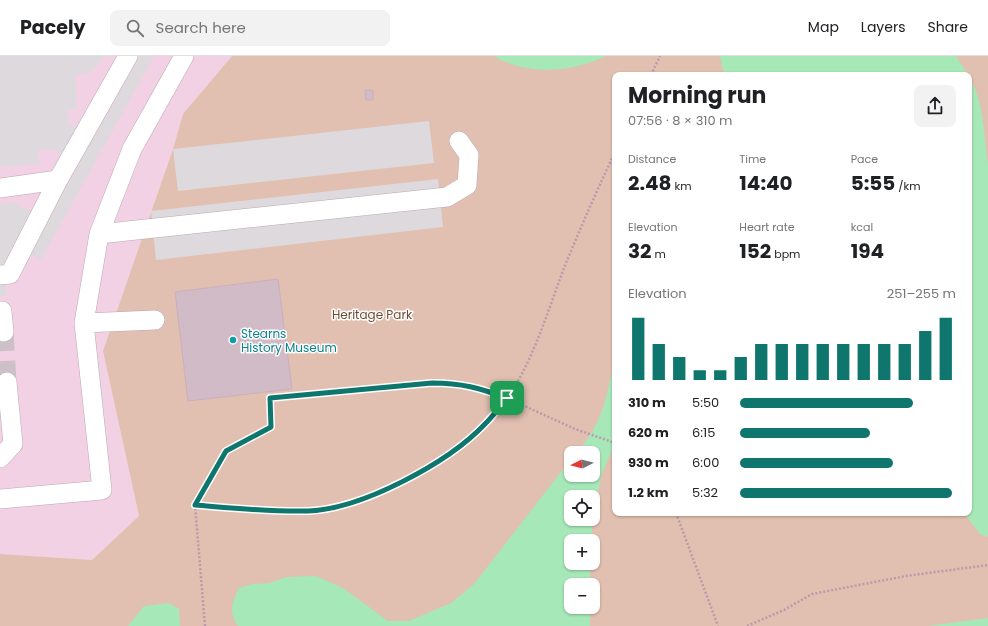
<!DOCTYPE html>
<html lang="en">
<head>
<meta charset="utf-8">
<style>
	body { margin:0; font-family:Poppins,sans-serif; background:#f2f2f2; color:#202124; height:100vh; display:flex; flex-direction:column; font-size:15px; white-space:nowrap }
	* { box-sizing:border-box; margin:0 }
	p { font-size:13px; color:#757577 }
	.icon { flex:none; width:22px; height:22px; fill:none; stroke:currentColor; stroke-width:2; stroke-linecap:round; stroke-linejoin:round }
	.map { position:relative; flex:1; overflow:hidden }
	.side { position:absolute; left:612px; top:16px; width:360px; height:444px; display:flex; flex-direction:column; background:#fff; border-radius:8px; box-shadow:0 1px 3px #0004 }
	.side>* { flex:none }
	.needle { width:26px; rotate:264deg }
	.controls { position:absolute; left:564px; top:390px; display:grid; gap:8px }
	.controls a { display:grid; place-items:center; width:36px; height:36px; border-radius:8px; background:#fff; box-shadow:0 1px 3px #0004; font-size:20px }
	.pin { position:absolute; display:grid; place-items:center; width:34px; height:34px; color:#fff; margin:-17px; border-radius:8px; box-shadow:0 2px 6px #0006 }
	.round { display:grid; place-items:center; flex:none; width:42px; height:42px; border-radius:8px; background:#f2f2f2 }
	.summary { display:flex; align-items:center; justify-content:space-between; height:68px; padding:0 16px }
	h1 { font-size:22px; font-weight:700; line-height:30px }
	.stats { display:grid; grid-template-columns:repeat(3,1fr); gap:6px; height:68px; padding:4px 16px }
	.stats div { display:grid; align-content:center }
	.stats b { font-size:20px; font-weight:700 }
	.stats small { font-size:11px; font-weight:400 }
	.stats p { font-size:11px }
	.chart { height:112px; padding:8px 16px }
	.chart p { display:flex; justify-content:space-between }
	.chart svg { width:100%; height:72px; margin-top:4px; stroke:#0f766e; stroke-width:6 }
	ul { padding:0 16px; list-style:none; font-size:13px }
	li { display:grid; grid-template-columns:64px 48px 1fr; align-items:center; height:30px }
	li i { height:10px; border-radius:5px; background:#0f766e }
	header { display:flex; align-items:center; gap:24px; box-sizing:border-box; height:56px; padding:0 20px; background:#fff; border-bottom:1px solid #e0e0e0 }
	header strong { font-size:19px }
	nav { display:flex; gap:22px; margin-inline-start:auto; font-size:14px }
	.search { width:280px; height:36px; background:#f2f2f2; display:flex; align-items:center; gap:10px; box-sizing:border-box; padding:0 14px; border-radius:8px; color:#757577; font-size:15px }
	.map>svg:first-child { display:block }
	.commercial { fill:#f1d1e3 }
	.green { fill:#e1bfb1; fill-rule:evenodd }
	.parking { fill:#ded9dc }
	.water { fill:#a6e8b7 }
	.building { fill:#d1bbc7; stroke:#cbafbe }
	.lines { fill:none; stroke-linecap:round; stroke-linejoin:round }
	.minor-tunnel { stroke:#cdc1c7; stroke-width:19; stroke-dasharray:19 10; stroke-linecap:butt }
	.minor-casing { stroke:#bba8b2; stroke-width:20 }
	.path { stroke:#bb9bab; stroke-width:2.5; stroke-dasharray:2 2; stroke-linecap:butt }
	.minor { stroke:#fff; stroke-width:19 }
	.route-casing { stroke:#fff; stroke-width:8 }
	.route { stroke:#0f766e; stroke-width:5 }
	.culture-dot { fill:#0f9aa8; stroke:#fff; stroke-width:1.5 }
	.labels { text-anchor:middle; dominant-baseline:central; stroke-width:3; stroke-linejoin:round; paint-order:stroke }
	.park-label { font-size:12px; fill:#6d4c2f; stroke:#fff }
	.culture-label { font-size:12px; fill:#0d838f; stroke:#fff; text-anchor:start }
</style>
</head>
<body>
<header>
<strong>Pacely</strong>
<div class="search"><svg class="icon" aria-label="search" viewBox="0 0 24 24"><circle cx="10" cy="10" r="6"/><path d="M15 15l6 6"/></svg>Search here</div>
<nav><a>Map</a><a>Layers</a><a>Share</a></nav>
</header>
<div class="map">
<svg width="988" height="570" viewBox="0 0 988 570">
	<rect width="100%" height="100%" fill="#f0e4ea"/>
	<path class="commercial" d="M0 0H232L183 58 173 93 103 295 139 460 92 504 0 498Z"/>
	<path class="green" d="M232 0H988V570H0V498L92 504 139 460 103 295 173 93 183 58ZM615 19H969V457H615ZM571 397H593V419H571ZM571 441H593V463H571ZM571 485H593V507H571ZM571 529H593V551H571Z"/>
	<path class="parking" d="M0 0H104L90 17 75 18 77 53 67 54 69 69H73L93 83 140 0H154L40 205 30 196 4 223 6 240 0 241V148L12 146 46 163 81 106 51 93 38 95 40 108 0 111Z
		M429 65 434 107 178 135 173 93Z
		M438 123 443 171 156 204 151 155Z"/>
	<path class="water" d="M495 0H606C578 14 538 19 509 7 504 5 498 4 495 0Z
		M720 0H956L968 19H724Z
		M969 21C984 45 984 80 988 108V481L980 478 964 457H969Z
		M615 303V387L601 420 593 462V441H571V463H593L591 485H571V507H590V529H571V551H590V570H238C228 556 232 547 239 532L253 528 269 527 287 521 316 520 343 532 388 565H409L451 547 474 528 571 403V419H593V397H576C604 367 606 341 615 303Z
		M169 547 179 553 180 570H128L144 550Z
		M988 562V570H927Z"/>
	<path class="building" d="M365 34H373V44H366Z
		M278 223 292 333 188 345 175 236Z"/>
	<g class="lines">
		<path class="minor-tunnel" d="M4 276 7 326"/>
		<defs>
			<path id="minor" d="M0 132 58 124 128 0
				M99 178 447 141 467 129 469 99 459 85
				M0 219 10 218 58 124
				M0 255H2L4 276
				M84 267 155 264
				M0 402 13 388 7 326
				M0 443 102 434 84 267 99 178 132 93 184 0"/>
		</defs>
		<use href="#minor" class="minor-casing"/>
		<path class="path" d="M651 19 660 0
			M195 449C231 452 274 458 310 455 347 452 379 438 411 420 437 406 463 389 485 369 527 328 544 265 564 212 580 173 597 134 615 96
			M676 457 718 570
			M205 570 195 449 226 395 271 371 270 342 432 327H456L474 331 507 342 575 373 615 387
			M747 570 784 554 812 538 906 520 988 509"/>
		<use href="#minor" class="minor"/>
	</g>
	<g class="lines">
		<defs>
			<path id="route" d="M432 327C462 327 479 332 507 342 500 351 493 360 485 368 448 407 362 453 308 455 270 456 232 452 195 449L226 395 271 371 270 342Z"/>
		</defs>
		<use href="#route" class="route-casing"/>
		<use href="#route" class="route"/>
	</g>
	<circle class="culture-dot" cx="233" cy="284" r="4"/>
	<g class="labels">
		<g class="park-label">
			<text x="372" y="258">Heritage Park</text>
		</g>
		<g class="culture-label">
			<text x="241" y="277">Stearns<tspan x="241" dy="14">History Museum</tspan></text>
		</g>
	</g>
</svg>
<div class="controls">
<a><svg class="needle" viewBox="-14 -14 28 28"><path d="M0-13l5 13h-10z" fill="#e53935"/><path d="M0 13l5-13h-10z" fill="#757577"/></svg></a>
<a><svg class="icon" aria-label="locate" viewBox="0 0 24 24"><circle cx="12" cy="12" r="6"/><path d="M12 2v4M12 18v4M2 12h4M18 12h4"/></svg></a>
<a>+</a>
<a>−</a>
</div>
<div class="pin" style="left:507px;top:342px;background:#1e9e55"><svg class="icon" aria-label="arrive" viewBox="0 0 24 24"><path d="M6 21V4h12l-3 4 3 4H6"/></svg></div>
<section class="side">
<div class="summary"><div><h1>Morning run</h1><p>07:56 · 8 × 310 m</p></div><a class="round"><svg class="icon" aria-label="share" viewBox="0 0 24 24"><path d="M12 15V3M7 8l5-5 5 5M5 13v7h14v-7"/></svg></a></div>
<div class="stats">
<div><p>Distance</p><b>2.48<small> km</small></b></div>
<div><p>Time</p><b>14:40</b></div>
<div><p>Pace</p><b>5:55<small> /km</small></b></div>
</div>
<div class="stats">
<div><p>Elevation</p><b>32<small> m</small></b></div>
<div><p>Heart rate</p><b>152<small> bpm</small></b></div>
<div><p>kcal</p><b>194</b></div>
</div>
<div class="chart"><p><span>Elevation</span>251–255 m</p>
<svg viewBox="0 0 160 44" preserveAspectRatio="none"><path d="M5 44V6M15 44V22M25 44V30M35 44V38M45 44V38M55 44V30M65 44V22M75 44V22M85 44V22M95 44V22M105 44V22M115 44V22M125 44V22M135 44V22M145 44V14M155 44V6"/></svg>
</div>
<ul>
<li><b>310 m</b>5:50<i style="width:80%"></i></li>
<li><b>620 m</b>6:15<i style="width:60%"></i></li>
<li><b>930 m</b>6:00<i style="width:71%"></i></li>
<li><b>1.2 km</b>5:32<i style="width:98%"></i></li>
</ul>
</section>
</div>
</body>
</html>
